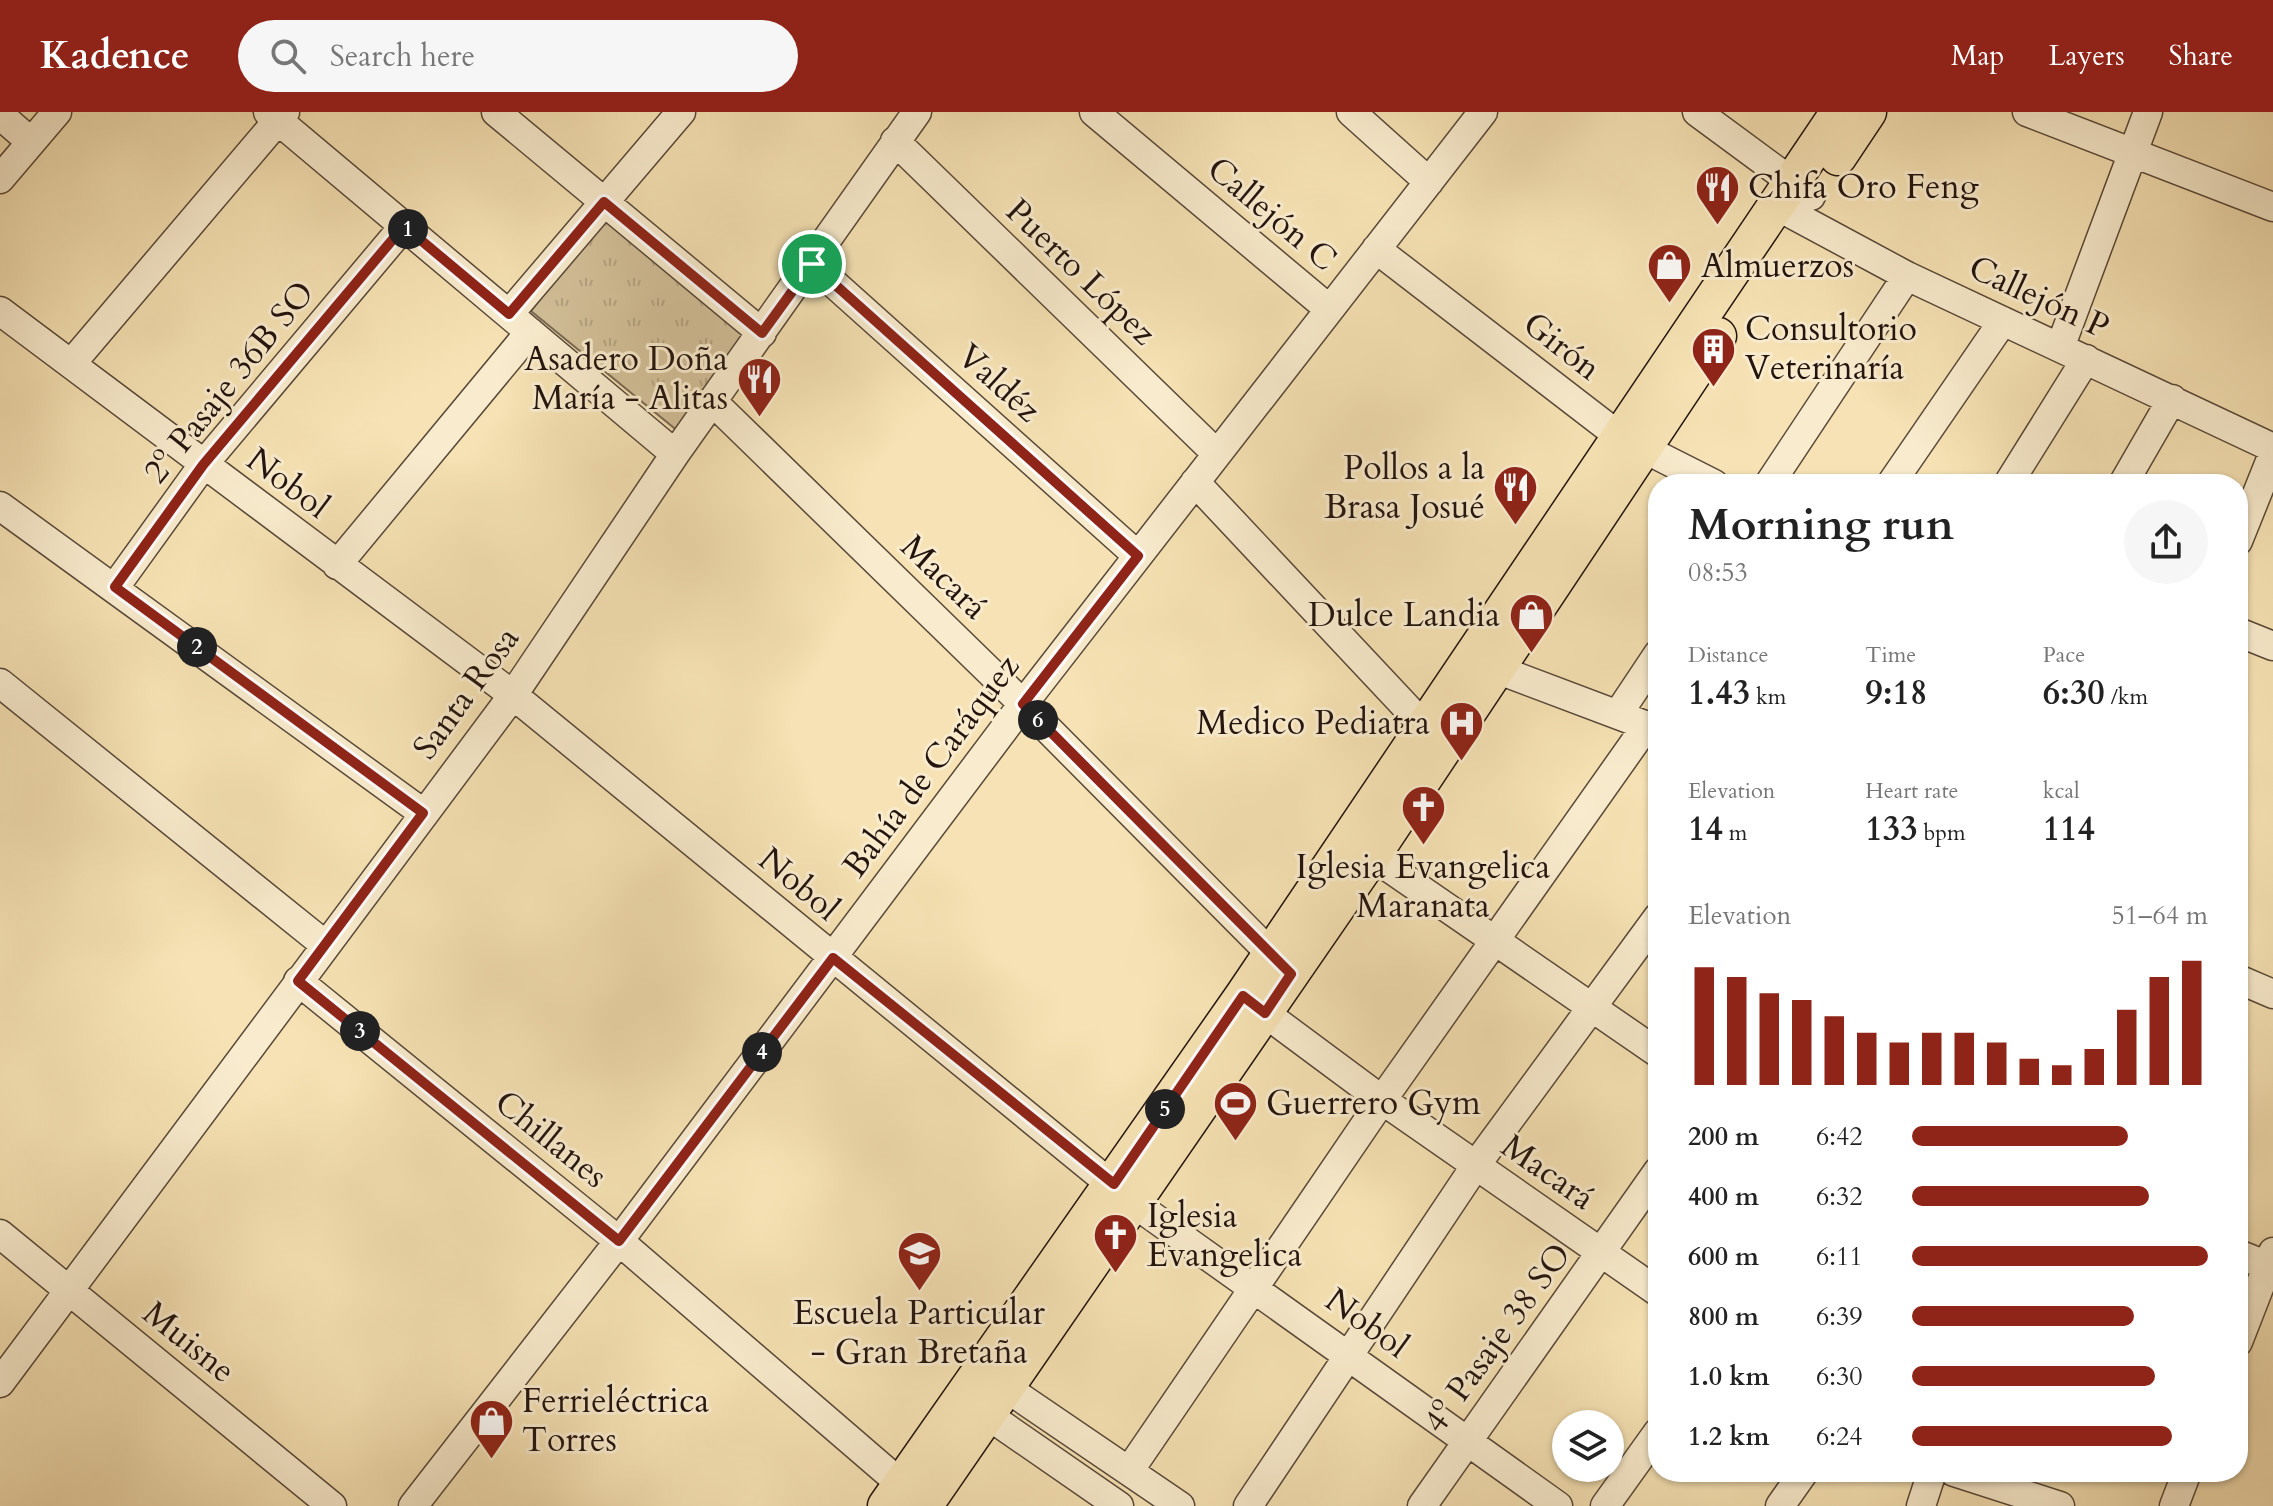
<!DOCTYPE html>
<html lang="en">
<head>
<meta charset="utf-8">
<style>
	body { margin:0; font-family:Cardo,serif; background:#f6f6f6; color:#222; height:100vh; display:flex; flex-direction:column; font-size:30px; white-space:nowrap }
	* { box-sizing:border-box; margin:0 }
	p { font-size:26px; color:#767676 }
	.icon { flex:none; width:44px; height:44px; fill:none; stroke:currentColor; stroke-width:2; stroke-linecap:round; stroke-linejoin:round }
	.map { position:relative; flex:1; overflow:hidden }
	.side { position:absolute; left:1648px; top:362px; width:600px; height:1008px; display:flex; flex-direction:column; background:#fff; border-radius:32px; box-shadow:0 2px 6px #0004 }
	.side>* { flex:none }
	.fabs { position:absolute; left:1552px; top:1298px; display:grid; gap:16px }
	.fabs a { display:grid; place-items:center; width:72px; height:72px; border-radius:50%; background:#fff; box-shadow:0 2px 6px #0004; font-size:40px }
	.pin { position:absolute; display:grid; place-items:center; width:68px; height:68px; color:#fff; margin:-34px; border:4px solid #fff; border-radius:50%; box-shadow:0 2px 8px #0007 }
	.km { position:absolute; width:40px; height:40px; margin:-20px; border-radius:50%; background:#222; color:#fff; font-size:22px; line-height:40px; text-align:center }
	.round { display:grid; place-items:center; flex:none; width:84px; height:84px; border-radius:42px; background:#f6f6f6 }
	.summary { display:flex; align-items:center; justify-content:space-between; height:136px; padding:0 40px }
	h1 { font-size:44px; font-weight:700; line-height:60px }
	.stats { display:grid; grid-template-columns:repeat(3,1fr); gap:12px; height:136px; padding:8px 40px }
	.stats div { display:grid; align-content:center }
	.stats b { font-size:34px; font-weight:700 }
	.stats small { font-size:22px; font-weight:400 }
	.stats p { font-size:22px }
	.chart { height:224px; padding:16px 40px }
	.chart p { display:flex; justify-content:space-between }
	.chart svg { width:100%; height:144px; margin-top:8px; stroke:#8f2418; stroke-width:6 }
	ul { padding:0 40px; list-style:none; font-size:26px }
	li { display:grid; grid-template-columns:128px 96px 1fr; align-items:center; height:60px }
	li i { height:20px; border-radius:10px; background:#8f2418 }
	header { display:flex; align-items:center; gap:48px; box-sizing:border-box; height:112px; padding:0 40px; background:#8f2418; color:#fff }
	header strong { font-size:38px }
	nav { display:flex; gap:44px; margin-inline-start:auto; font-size:28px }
	.search { width:560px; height:72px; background:#f6f6f6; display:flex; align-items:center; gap:20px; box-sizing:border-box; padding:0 28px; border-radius:44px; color:#767676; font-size:30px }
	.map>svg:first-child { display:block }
	.park { fill:url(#park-tufts); stroke:#7a6a53; stroke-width:2 }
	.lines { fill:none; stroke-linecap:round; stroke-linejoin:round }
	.minor-casing { stroke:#584838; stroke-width:31 }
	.major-casing { stroke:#23140e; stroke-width:39 }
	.minor { stroke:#f9ecce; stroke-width:28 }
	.major { stroke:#f6e2b4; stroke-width:36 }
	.route-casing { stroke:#fff; stroke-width:16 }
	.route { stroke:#8f2418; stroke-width:10 }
	.labels { text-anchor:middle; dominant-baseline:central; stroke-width:6; stroke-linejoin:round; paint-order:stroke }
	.poi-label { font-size:34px; fill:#23140e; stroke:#f9ecce; text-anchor:start }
	.street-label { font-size:34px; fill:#23140e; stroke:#f9ecce }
</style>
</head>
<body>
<header>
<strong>Kadence</strong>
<div class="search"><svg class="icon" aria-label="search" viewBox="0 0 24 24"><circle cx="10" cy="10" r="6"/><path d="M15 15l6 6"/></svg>Search here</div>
<nav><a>Map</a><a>Layers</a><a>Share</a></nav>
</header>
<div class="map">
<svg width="2273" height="1394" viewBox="0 0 2273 1394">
	<defs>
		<pattern id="park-tufts" width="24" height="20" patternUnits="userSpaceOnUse" patternTransform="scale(2)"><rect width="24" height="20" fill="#d2bf98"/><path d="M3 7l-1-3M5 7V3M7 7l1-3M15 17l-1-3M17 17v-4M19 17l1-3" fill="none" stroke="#b4a382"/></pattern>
	</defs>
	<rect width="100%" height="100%" fill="#f6e2b4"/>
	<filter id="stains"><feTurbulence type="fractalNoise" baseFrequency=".0025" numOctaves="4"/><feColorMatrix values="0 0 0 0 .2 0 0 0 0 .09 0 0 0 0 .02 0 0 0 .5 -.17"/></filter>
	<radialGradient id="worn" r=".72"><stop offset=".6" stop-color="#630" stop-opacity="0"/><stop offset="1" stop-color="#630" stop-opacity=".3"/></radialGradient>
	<path class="park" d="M608 102 750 222 679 320 531 199Z"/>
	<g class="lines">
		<defs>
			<path id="minor" d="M268 0 675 342
				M496 0 762 221
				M1094 0 1329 197
				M1351 0 1429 70
				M1697 0 1811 84
				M2027 0 2273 95
				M0 3 31 30
				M895 29 1217 342
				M0 67 57 0
				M1777 94 1907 164 2273 336
				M1376 137 1619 324 1714 372
				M812 152 1138 444
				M0 199 513 583 1135 1092 1558 1394
				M509 202 681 0
				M2061 233 2148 0
				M71 252 285 0
				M714 291 1023 592 1285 856
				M1195 370 1425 615
				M1769 372 1907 164
				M1891 372 2003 209
				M2008 372 2086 247
				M2123 372 2172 287
				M0 394 423 701
				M2238 429 2273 342
				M337 453 530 220
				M115 475 203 353 404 114
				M2238 520 2273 534
				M1496 557 1658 618
				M0 571 324 832
				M1618 602 1658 542
				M1372 744 1658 941
				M2238 867 2273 882
				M298 869 619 1129 901 1372
				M1250 890 1382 988 1658 1180
				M0 1122 332 1394
				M2238 1142 2273 1156
				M2238 1230 2273 1140
				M0 1271 513 583 675 342 917 0
				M1005 1275 1180 1394
				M986 1302 1119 1394
				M1129 1359 1382 988 1647 613
				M1954 1360 2060 1394
				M413 1394 619 1129 1023 592 1483 0
				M1248 1394 1476 1053 1658 805
				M1422 1394 1658 1059
				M1605 1394 1658 1320
				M1780 1394 1804 1360
				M1921 1394 1932 1360
				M2174 1394 2187 1360"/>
			<path id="major" d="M1838 45 1868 0
				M886 1394 1243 884 1839 0
				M924 1394 1372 744 1718 224"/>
		</defs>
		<use href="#minor" class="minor-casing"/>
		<use href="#major" class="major-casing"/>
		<use href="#minor" class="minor"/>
		<use href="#major" class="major"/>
	</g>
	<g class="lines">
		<defs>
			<path id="route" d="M604 90 762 221 812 152 1138 444 1023 592 1291 862 1265 901 1243 884 1114 1072 833 846 619 1129 298 869 423 701 115 475 203 353 404 114 509 202Z"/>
		</defs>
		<use href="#route" class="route-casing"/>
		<use href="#route" class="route"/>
	</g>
	<defs>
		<symbol id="restaurant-pin" viewBox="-11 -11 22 30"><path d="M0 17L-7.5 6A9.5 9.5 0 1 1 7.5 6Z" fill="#8f2418" stroke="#f9ecce"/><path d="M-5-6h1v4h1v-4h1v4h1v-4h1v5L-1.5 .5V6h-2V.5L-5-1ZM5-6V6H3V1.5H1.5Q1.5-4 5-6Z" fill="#fff"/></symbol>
		<symbol id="shop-pin" viewBox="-11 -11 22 30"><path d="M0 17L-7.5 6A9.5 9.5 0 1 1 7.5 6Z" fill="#8f2418" stroke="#f9ecce"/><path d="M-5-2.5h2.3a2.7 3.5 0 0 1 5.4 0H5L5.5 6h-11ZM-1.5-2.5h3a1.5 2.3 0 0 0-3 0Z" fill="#fff"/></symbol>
		<symbol id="building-pin" viewBox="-11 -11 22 30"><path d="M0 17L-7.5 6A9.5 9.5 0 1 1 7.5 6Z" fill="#8f2418" stroke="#f9ecce"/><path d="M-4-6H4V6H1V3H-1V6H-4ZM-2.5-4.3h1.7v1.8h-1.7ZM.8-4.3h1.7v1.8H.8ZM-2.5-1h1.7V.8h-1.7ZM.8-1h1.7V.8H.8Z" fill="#fff"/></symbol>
		<symbol id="hospital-pin" viewBox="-11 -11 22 30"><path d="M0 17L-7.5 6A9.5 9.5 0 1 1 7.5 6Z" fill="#8f2418" stroke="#f9ecce"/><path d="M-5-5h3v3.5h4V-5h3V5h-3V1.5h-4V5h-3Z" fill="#fff"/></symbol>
		<symbol id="church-pin" viewBox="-11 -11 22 30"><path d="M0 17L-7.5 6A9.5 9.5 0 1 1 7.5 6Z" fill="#8f2418" stroke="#f9ecce"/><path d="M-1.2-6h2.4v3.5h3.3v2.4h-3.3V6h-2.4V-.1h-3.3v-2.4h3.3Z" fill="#fff"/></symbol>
		<symbol id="stadium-pin" viewBox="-11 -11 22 30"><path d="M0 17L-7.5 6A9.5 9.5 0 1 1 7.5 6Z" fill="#8f2418" stroke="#f9ecce"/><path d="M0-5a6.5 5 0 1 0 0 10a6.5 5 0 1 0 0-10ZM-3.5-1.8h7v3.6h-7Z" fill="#fff"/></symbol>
		<symbol id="school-pin" viewBox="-11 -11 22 30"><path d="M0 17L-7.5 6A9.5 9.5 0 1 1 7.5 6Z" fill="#8f2418" stroke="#f9ecce"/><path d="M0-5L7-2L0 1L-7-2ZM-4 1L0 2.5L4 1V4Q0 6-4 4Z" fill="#fff"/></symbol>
	</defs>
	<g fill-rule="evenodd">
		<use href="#restaurant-pin" x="1692" y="50" width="51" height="69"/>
		<use href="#shop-pin" x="1644" y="128" width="51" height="69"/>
		<use href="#building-pin" x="1688" y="212" width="51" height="69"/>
		<use href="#restaurant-pin" x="734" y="242" width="51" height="69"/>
		<use href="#restaurant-pin" x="1490" y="350" width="51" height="69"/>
		<use href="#shop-pin" x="1506" y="478" width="51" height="69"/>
		<use href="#hospital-pin" x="1436" y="586" width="51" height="69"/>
		<use href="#church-pin" x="1398" y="670" width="51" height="69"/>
		<use href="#stadium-pin" x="1210" y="966" width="51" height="69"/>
		<use href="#church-pin" x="1090" y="1098" width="51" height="69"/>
		<use href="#school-pin" x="894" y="1116" width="51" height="69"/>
		<use href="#shop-pin" x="466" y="1284" width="51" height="69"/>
	</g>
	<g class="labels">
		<g class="poi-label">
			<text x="1748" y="75">Chifa Oro Feng</text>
			<text x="1701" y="154">Almuerzos</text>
			<text x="1745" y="217">Consultorio<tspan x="1745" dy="39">Veterinaría</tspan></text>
			<text x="728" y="247" text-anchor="end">Asadero Doña<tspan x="728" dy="39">María - Alitas</tspan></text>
			<text x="1485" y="356" text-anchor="end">Pollos a la<tspan x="1485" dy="39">Brasa Josué</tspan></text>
			<text x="1500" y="503" text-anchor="end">Dulce Landia</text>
			<text x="1430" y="611" text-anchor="end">Medico Pediatra</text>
			<text x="1423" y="755" text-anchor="middle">Iglesia Evangelica<tspan x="1423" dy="39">Maranata</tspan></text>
			<text x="1266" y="991">Guerrero Gym</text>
			<text x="1147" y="1104">Iglesia<tspan x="1147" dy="39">Evangelica</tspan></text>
			<text x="919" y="1201" text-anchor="middle">Escuela Particular<tspan x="919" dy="39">- Gran Bretaña</tspan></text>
			<text x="522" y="1289">Ferrieléctrica<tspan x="522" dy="39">Torres</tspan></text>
		</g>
		<g class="street-label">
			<text transform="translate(1272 102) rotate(40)">Callejón C</text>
			<text transform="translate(1081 160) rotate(44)">Puerto López</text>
			<text transform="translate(2039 185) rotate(25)">Callejón P</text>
			<text transform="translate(1562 234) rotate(38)">Girón</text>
			<text transform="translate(229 270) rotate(-51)">2º Pasaje 36B SO</text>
			<text transform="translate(999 271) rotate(42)">Valdéz</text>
			<text transform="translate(288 371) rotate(37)">Nobol</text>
			<text transform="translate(944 465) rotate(44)">Macará</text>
			<text transform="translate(466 581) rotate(-54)">Santa Rosa</text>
			<text transform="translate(931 654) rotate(-53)">Bahía de Caráquez</text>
			<text transform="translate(799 772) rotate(40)">Nobol</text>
			<text transform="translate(551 1027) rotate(39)">Chillanes</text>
			<text transform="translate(1548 1060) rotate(35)">Macará</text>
			<text transform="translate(1367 1211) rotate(36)">Nobol</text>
			<text transform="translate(1497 1226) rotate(-54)">4º Pasaje 38 SO</text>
			<text transform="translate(189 1230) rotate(39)">Muisne</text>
		</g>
	</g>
	<rect width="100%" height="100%" filter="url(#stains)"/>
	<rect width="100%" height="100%" fill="url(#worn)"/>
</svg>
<div class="fabs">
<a><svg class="icon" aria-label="layers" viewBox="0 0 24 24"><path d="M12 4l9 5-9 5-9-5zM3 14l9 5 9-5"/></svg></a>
</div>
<div class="pin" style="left:812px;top:152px;background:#1e9e55"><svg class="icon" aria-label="arrive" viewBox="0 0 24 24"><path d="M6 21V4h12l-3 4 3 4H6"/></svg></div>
<b class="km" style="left:408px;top:117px">1</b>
<b class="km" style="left:197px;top:535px">2</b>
<b class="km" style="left:360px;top:919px">3</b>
<b class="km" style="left:762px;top:940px">4</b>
<b class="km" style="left:1165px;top:997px">5</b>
<b class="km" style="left:1038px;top:608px">6</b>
<section class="side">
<div class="summary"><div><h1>Morning run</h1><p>08:53</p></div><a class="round"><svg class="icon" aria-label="share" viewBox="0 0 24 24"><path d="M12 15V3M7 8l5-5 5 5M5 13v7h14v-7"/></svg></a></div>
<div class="stats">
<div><p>Distance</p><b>1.43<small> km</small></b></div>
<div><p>Time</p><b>9:18</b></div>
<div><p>Pace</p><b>6:30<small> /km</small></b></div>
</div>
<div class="stats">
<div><p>Elevation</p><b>14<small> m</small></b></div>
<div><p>Heart rate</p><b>133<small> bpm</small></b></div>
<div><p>kcal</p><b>114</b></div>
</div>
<div class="chart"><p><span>Elevation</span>51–64 m</p>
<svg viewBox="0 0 160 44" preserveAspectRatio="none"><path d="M5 44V8M15 44V11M25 44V16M35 44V18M45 44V23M55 44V28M65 44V31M75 44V28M85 44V28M95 44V31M105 44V36M115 44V38M125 44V33M135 44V21M145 44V11M155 44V6"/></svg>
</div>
<ul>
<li><b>200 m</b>6:42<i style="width:73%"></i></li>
<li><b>400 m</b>6:32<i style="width:80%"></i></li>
<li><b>600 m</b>6:11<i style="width:100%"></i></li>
<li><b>800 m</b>6:39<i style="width:75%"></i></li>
<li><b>1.0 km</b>6:30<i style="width:82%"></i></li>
<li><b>1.2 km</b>6:24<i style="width:88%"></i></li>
</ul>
</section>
</div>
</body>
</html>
